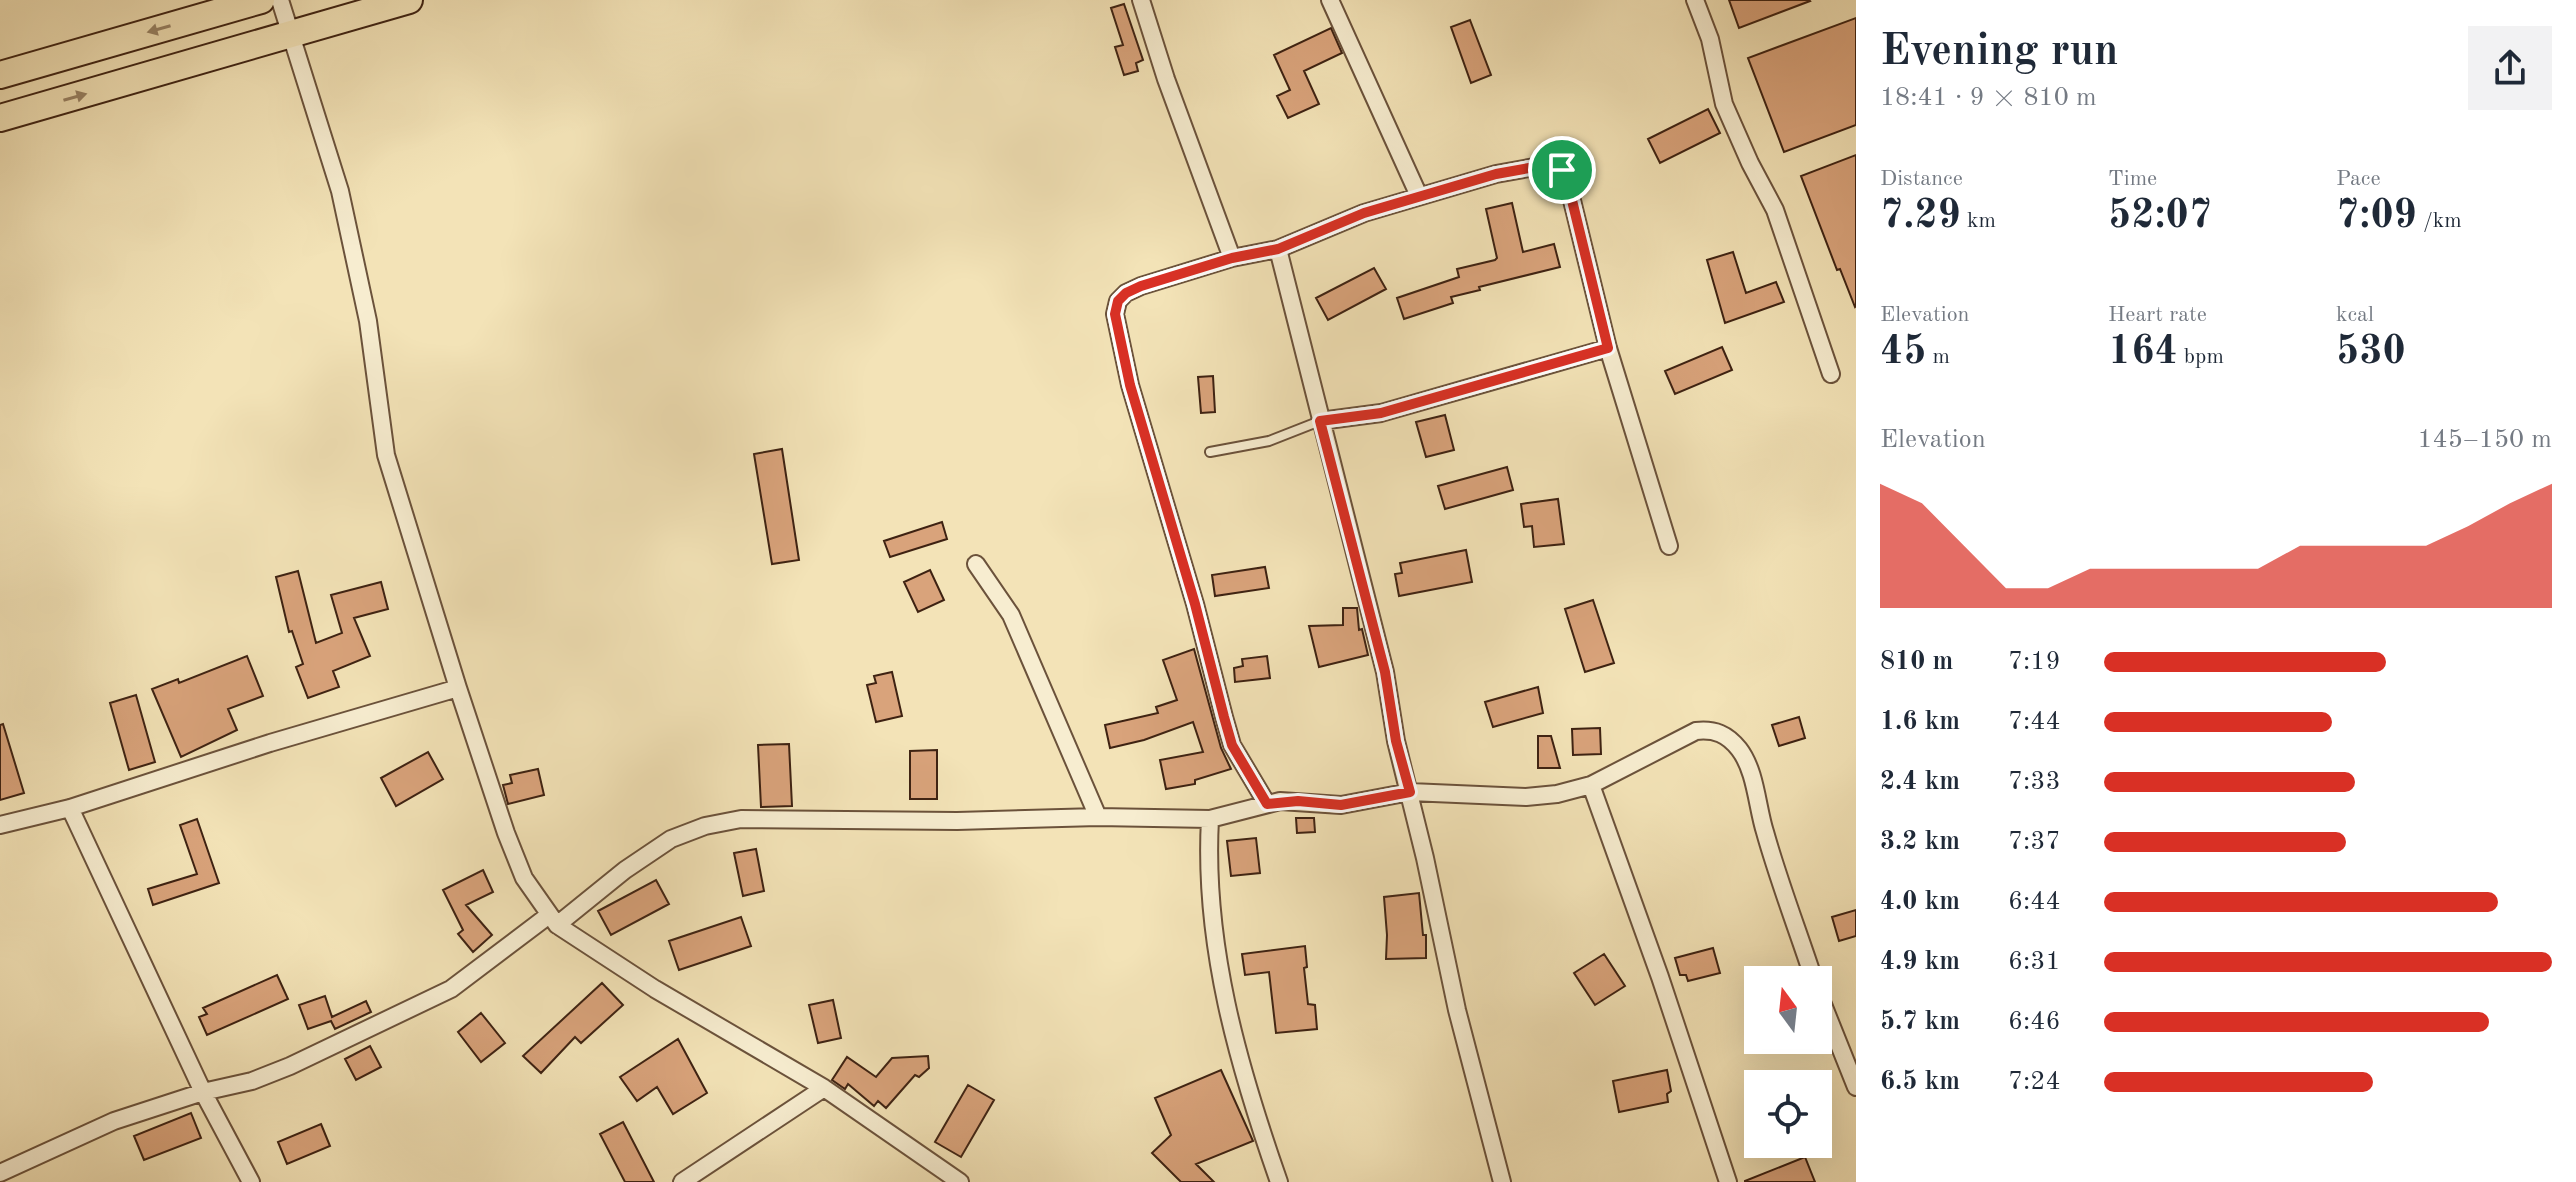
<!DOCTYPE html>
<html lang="en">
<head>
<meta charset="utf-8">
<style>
	body { margin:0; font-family:"Old Standard TT",serif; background:#f2f2f3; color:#1f2937; height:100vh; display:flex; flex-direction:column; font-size:30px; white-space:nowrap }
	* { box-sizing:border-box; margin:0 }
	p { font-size:26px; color:#747a83 }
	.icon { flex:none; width:44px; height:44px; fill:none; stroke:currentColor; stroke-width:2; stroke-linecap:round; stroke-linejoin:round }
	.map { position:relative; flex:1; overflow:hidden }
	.details { display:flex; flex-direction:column; background:#fff; width:720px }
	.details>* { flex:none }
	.needle { width:52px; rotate:345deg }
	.buttons { position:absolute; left:1744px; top:966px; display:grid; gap:16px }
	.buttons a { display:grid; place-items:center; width:88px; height:88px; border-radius:0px; background:#fff; box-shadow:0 8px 32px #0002; font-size:40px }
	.pin { position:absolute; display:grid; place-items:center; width:68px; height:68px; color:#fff; margin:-34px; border:4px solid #fff; border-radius:50%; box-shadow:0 2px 8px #0007 }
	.round { display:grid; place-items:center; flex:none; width:84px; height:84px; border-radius:0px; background:#f2f2f3 }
	.headline { display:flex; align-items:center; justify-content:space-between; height:136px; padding:0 24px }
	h1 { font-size:44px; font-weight:700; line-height:60px }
	.stats { display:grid; grid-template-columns:repeat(3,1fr); gap:12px; height:136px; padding:8px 24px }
	.stats div { display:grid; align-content:center }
	.stats b { font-size:40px; font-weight:700 }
	.stats small { font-size:22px; font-weight:400 }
	.stats p { font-size:22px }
	.chart { height:224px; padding:16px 24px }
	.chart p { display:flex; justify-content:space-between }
	.chart svg { width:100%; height:144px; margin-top:8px; fill:#d93025; opacity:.7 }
	ul { padding:0 24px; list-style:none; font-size:26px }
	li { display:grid; grid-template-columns:128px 96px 1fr; align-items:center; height:60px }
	li i { height:20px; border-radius:10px; background:#d93025 }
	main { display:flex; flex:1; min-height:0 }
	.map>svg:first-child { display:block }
	.building { fill:#d9a37b; stroke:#3e2212; stroke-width:2 }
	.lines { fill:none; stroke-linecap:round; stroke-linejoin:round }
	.service-casing { stroke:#6b523b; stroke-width:12 }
	.minor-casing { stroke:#6b523b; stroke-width:20 }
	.trunk-casing { stroke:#3e2212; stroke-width:30 }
	.service { stroke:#f7edd0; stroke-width:8 }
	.minor { stroke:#f7edd0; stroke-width:16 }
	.trunk { stroke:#f3e3b7; stroke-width:26 }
	.oneway { fill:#988264 }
	.route-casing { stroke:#fff; stroke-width:16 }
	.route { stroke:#d93025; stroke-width:10 }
</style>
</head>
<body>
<main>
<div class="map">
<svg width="1856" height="1182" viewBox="0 0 1856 1182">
	<rect width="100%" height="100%" fill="#f3e3b7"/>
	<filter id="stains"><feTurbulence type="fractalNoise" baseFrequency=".0025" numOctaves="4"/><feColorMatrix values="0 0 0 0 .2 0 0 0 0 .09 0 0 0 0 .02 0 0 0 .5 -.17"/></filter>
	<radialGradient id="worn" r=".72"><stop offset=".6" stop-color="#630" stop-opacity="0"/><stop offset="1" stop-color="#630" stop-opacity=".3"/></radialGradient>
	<path class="building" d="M1729 0H1809L1810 1 1739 28Z
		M1124 4 1143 60 1136 63 1138 71 1124 75 1115 47 1123 45 1111 8Z
		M1856 18V125L1784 152 1748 58Z
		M1470 20 1491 75 1471 83 1451 27Z
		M1331 28 1342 53 1304 71 1319 104 1288 118 1277 96 1290 90 1274 55Z
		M1708 109 1720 133 1660 163 1648 139Z
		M1856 155V306L1855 307 1840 269 1837 270 1801 176Z
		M1512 203 1523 252 1554 244 1560 267 1479 287 1480 290 1451 297 1453 303 1404 319 1397 298 1459 277 1457 269 1495 260 1497 258 1486 209Z
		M1733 252 1746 293 1776 282 1784 302 1725 323 1707 260Z
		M1374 268 1386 289 1328 320 1316 298Z
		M1722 347 1732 370 1675 394 1665 371Z
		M1213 376 1215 412 1201 413 1198 377Z
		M1445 415 1454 450 1426 457 1416 422Z
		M782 449 799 560 772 564 754 454Z
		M1507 467 1513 490 1445 509 1438 486Z
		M1558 499 1564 544 1534 547 1532 526 1524 527 1521 504Z
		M942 522 947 539 890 557 884 541Z
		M1466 550 1472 582 1399 596 1395 574 1402 573 1400 563Z
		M1265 567 1269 588 1215 596 1212 575Z
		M930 570 944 600 918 612 904 582Z
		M298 571 316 643 342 633 331 595 381 582 388 609 354 618 370 656 333 671 339 687 308 698 296 667 303 664 292 631 289 632 276 577Z
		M1593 600 1614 663 1585 672 1565 609Z
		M1343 608H1357L1359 630 1362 629 1368 655 1319 667 1309 626 1343 625Z
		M1194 649 1221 748 1231 769 1195 780V784L1166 789 1160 760 1203 752 1193 722 1144 740 1110 748 1105 725 1158 713 1156 707 1177 700 1163 660Z
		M247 656 263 696 228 709 237 730 181 757 152 689 178 679 179 683Z
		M1267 656 1270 678 1235 682 1234 668 1243 666 1242 659Z
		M892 672 902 716 876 722 867 685 876 683 874 676Z
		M1538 687 1543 713 1493 727 1485 702Z
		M136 695 155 762 129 770 110 703Z
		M1799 717 1805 738 1779 746 1772 725Z
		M3 724 24 793 0 800V725Z
		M1600 728 1601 754 1573 755 1572 729Z
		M1538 736H1551L1560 768H1538Z
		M789 744 792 806 761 807 758 745Z
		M937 750V799H910V751Z
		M428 752 443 779 396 806 381 778Z
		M538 769 544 795 508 804 503 785 512 783 510 775Z
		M1296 818H1314L1315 832 1297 833Z
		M197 819 219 883 153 905 148 889 197 874 180 825Z
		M1256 838 1260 873 1231 876 1227 841Z
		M756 849 764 891 743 896 734 853Z
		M483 870 493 892 466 905 492 935 473 952 458 934 463 930 443 890Z
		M656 880 669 904 611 935 598 911Z
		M1419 893 1423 935H1426V958L1386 959 1387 935 1384 897Z
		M1856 910V936L1839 941 1832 917Z
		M741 917 751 946 679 970 669 941Z
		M1305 946 1307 967 1304 968 1308 1004 1315 1005 1317 1029 1276 1033 1269 972 1245 975 1242 954Z
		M1713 948 1720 973 1688 981 1686 975H1680L1675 958Z
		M1604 954 1625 986 1595 1005 1574 973Z
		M277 975 288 999 207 1035 199 1017 207 1014 203 1008Z
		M602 983 623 1005 581 1043 575 1037 541 1073 523 1056Z
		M325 996 332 1017 366 1001 371 1012 335 1029 331 1021 308 1029 299 1005Z
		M833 1000 841 1038 818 1043 809 1005Z
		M481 1013 505 1043 481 1062 458 1032Z
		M678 1039 707 1093 673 1114 657 1087 637 1101 620 1077Z
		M370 1046 381 1067 356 1080 345 1059Z
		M928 1056 929 1068 919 1077 915 1075 886 1108 878 1101 874 1106 848 1084 845 1089 832 1080 847 1057 876 1077 892 1058Z
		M1221 1070 1253 1141 1196 1164 1214 1182H1181L1152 1153 1171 1135 1155 1098Z
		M1667 1070 1671 1091 1667 1094 1668 1102 1619 1112 1613 1081Z
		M968 1085 994 1100 961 1157 935 1142Z
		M191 1113 201 1138 144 1160 134 1136Z
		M623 1122 654 1182H625L600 1134Z
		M321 1124 330 1146 287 1164 278 1142Z
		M1805 1157 1815 1182H1745V1181Z"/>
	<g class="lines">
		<defs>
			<path id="service" d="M1210 452 1269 441 1320 421"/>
			<path id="minor" d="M1141 0 1166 79 1232 258 1278 249
				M1330 0 1419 196
				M1695 0 1710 39 1724 104 1750 163 1775 210 1831 374
				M1232 258 1141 286 1126 293 1118 301 1115 314 1130 385 1195 604 1224 717 1232 745 1267 804
				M1320 421 1381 413 1608 348
				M976 564 1011 615 1098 817
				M458 688 506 833 524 878 557 925 655 989 824 1088 682 1182
				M1591 785 1660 977 1728 1182
				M70 808 203 1092 251 1182
				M1210 819C1203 944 1238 1065 1279 1182
				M0 825 70 808 270 743 458 688 386 455 368 321 340 191 280 0
				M557 925 625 870 671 839 705 826 741 819 957 821 1098 817 1210 819 1280 801 1341 805 1410 792 1526 797 1557 794 1591 785 1696 731C1715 729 1727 734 1739 749 1756 771 1757 807 1765 832 1779 882 1798 931 1814 980
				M1818 992 1856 1087
				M824 1088 960 1182
				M0 1173 114 1121 203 1092 252 1081 290 1066 451 989 549 915
				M1502 1182 1457 1010 1425 858 1396 741 1385 672 1278 249 1364 213 1496 174 1551 164 1562 170 1568 184 1608 348 1669 546"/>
			<path id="trunk" d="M0 75 261 0
				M0 118 409 0"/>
		</defs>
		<use href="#service" class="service-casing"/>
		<use href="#minor" class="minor-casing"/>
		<use href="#trunk" class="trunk-casing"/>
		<use href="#service" class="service"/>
		<use href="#minor" class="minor"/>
		<use href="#trunk" class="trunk"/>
	</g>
	<defs><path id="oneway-solid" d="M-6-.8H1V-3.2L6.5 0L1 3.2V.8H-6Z" transform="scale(2)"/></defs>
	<g class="oneway">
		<use href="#oneway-solid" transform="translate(159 29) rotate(164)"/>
		<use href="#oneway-solid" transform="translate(75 97) rotate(-16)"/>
	</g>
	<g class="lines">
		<defs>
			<path id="route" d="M1551 164 1562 170 1568 184 1608 348 1381 413 1320 421 1385 672 1396 741 1410 792 1341 805 1298 801 1267 804 1232 745 1224 717 1195 604 1130 385 1115 314 1118 301 1126 293 1141 286 1232 258 1278 249 1364 213 1496 174Z"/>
		</defs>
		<use href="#route" class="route-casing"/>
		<use href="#route" class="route"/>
	</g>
	<rect width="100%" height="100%" filter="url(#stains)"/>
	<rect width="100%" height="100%" fill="url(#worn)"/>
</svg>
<div class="buttons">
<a><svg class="needle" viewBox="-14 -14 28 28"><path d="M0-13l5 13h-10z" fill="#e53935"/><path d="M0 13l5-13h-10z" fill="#747a83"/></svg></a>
<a><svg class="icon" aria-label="locate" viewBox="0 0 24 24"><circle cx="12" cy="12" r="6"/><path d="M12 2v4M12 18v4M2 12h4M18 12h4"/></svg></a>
</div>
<div class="pin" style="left:1562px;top:170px;background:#1e9e55"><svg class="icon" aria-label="arrive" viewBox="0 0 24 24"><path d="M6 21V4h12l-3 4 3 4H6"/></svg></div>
</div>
<section class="details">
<div class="headline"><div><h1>Evening run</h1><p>18:41 · 9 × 810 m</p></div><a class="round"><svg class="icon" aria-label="share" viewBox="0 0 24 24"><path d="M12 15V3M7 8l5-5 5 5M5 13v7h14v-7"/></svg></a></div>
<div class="stats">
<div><p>Distance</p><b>7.29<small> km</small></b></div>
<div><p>Time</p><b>52:07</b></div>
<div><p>Pace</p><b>7:09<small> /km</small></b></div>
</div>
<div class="stats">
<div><p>Elevation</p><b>45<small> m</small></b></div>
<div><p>Heart rate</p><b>164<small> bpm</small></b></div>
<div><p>kcal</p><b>530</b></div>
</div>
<div class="chart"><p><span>Elevation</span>145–150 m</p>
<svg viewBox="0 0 160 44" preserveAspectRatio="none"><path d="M0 44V6L10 12L20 25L30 38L40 38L50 32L60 32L70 32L80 32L90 32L100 25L110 25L120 25L130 25L140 19L150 12L160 6V44z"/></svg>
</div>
<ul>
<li><b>810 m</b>7:19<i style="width:63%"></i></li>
<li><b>1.6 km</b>7:44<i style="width:51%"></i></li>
<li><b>2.4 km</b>7:33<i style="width:56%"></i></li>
<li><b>3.2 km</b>7:37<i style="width:54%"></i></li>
<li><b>4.0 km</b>6:44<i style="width:88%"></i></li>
<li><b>4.9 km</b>6:31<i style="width:100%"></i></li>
<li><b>5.7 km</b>6:46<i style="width:86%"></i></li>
<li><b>6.5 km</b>7:24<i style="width:60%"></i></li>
</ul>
</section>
</main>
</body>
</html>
